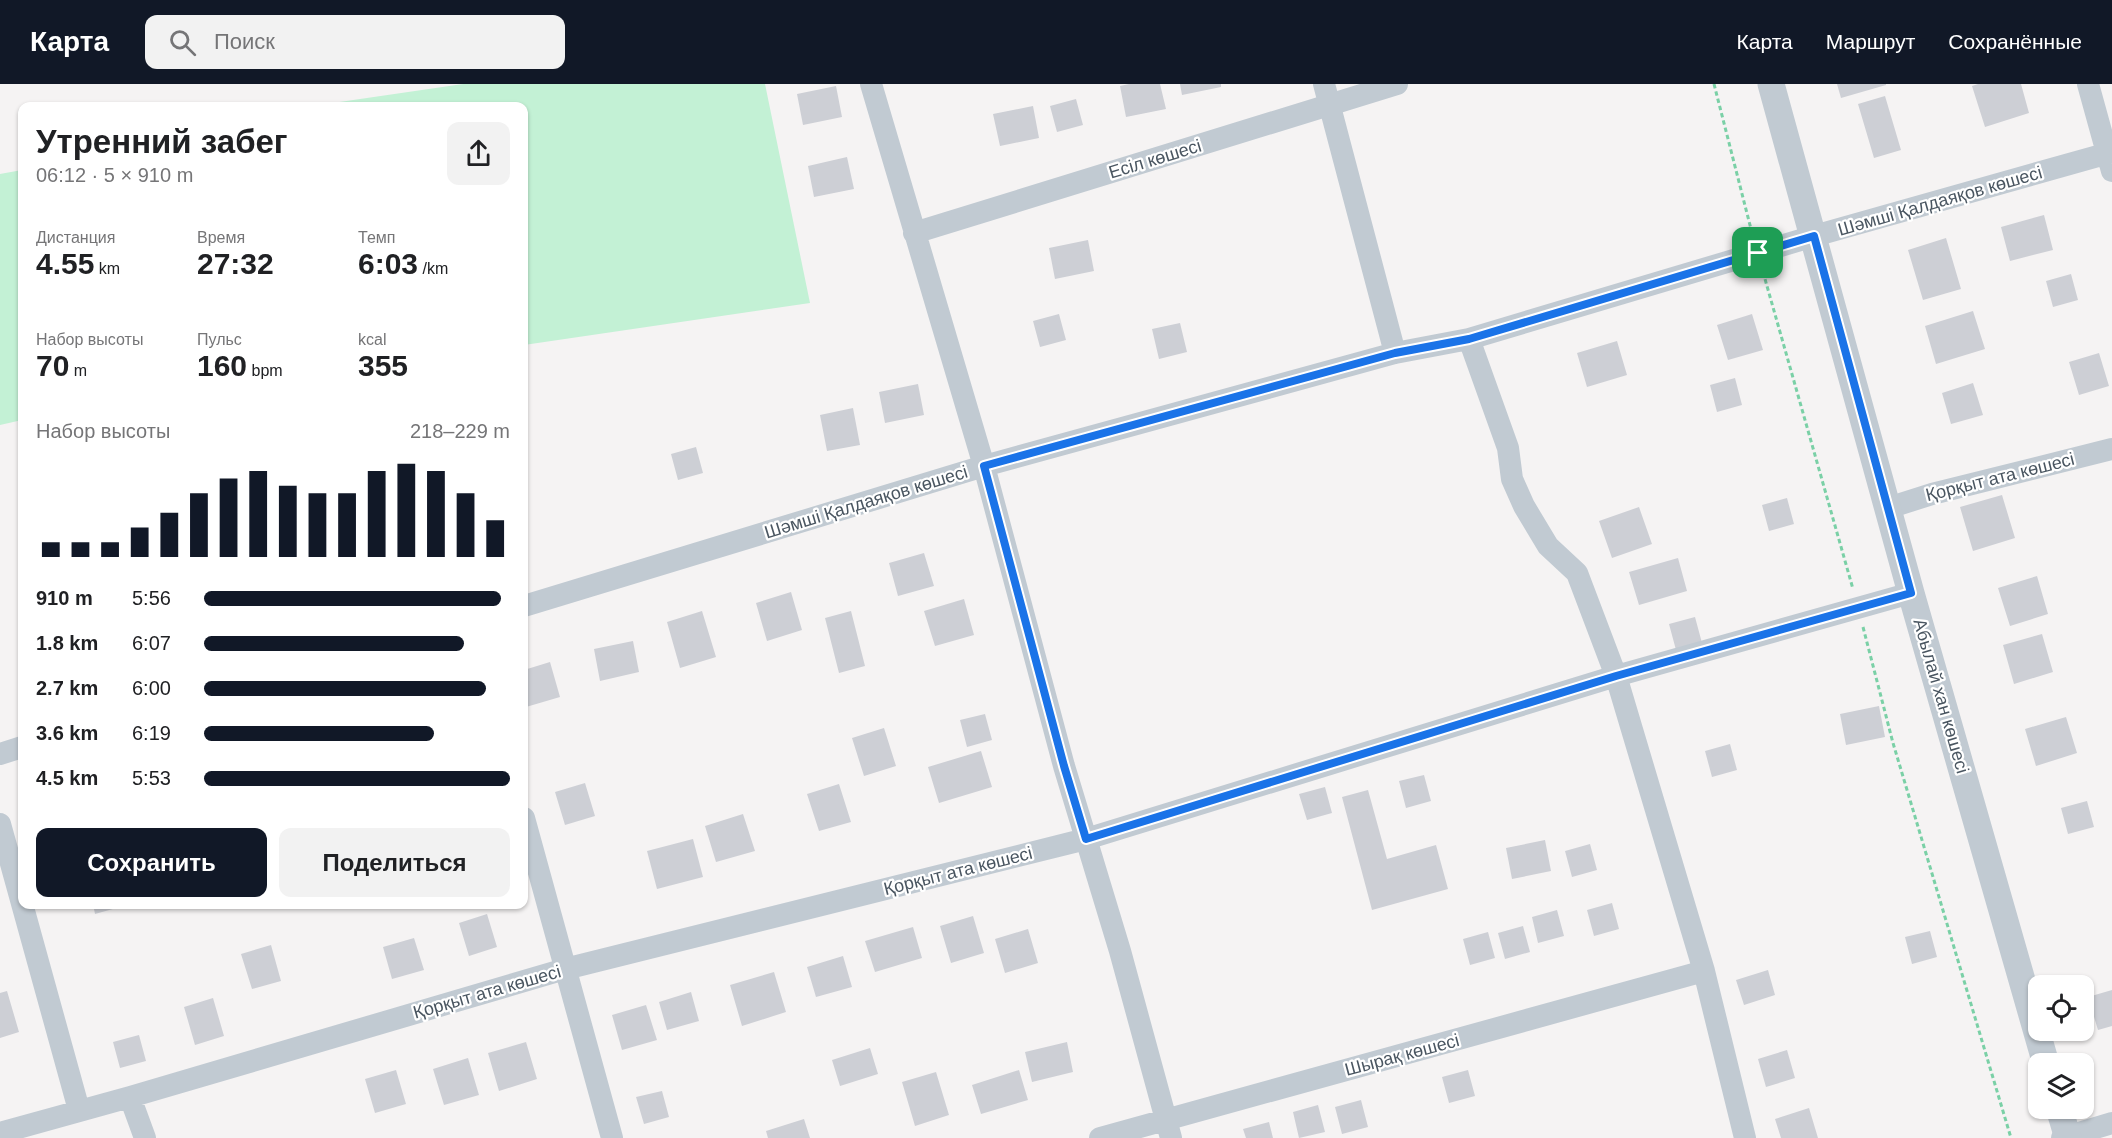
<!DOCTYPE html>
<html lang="ru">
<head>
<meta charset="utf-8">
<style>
	body { margin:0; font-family:Arial,sans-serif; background:#f2f2f2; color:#202124; height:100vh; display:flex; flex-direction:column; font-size:22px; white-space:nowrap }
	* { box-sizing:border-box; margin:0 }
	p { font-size:20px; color:#757577 }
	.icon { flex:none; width:33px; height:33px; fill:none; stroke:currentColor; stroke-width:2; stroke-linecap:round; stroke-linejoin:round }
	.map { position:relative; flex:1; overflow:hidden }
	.side { position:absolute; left:18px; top:18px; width:510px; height:807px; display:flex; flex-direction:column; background:#fff; border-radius:12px; box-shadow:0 2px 4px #0004 }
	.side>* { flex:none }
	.controls { position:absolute; left:2028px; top:891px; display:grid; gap:12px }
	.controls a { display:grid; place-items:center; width:66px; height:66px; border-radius:12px; background:#fff; box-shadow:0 2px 4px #0004; font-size:30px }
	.pin { position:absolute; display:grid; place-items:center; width:51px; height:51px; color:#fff; margin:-26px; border-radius:12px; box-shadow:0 3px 9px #0006 }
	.round { display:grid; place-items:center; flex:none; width:63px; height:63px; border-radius:12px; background:#f2f2f2 }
	.summary { display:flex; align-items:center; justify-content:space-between; height:102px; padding:0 18px }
	h1 { font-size:33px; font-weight:700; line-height:45px }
	.figures { display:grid; grid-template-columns:repeat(3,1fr); gap:9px; height:102px; padding:6px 18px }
	.figures div { display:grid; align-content:center }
	.figures b { font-size:30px; font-weight:700 }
	.figures small { font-size:16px; font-weight:400 }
	.figures p { font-size:16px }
	.chart { height:168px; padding:12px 18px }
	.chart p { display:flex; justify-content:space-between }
	.chart svg { width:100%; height:108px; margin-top:6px; stroke:#111827; stroke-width:6 }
	.cta { display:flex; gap:12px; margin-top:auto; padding:12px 18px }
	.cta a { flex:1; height:69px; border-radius:12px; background:#111827; color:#fff; font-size:24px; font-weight:700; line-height:69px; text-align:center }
	.cta a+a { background:#f2f2f2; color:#202124 }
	ul { padding:0 18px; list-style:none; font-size:20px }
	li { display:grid; grid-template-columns:96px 72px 1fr; align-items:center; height:45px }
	li i { height:15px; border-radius:8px; background:#111827 }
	header { display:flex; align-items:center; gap:36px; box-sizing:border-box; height:84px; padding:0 30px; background:#111827; color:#fff }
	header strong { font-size:28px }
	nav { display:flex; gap:33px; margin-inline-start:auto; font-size:21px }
	.search { width:420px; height:54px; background:#f2f2f2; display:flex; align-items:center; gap:15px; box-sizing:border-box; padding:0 21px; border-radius:12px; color:#757577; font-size:22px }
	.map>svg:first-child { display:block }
	.green { fill:#c3f1d5 }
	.building { fill:#cdcfd5 }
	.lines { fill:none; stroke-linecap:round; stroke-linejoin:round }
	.path { stroke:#7ad0a6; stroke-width:3; stroke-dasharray:4.5 3; stroke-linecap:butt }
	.minor { stroke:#c1cad2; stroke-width:22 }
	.tertiary { stroke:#c1cad2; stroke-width:27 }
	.route-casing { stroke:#fff; stroke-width:12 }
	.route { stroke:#1a73e8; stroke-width:8 }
	.labels { text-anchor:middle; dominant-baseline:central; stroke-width:4.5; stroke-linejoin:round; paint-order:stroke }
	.street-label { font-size:18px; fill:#4a5661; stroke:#fff }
</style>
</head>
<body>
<header>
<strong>Карта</strong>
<div class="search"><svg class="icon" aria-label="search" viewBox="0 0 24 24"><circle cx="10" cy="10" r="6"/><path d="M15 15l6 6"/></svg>Поиск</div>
<nav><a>Карта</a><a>Маршрут</a><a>Сохранённые</a></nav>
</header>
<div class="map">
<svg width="2112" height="1054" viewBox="0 0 2112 1054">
	<rect width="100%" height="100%" fill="#f5f3f3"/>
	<path class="green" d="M463 0H765L810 219 524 261V22H312Z
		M22 86V336L0 341V90Z"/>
	<path class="building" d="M1129 0H1160L1166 25 1126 33 1120 2Z
		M1180 0H1221V3L1182 11Z
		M1837 0H1886V1L1841 14Z
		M1978 0H2021L2029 29 1985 43 1972 2Z
		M836 2 842 33 803 41 797 10Z
		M1885 12 1901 66 1874 74 1858 20Z
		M1076 15 1083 41 1057 48 1050 22Z
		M1033 22 1039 54 1000 62 993 30Z
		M847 73 854 105 814 113 808 82Z
		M2044 131 2053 166 2010 177 2001 143Z
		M1946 154 1961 205 1923 216 1908 166Z
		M1088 156 1094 187 1055 195 1049 164Z
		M2071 190 2078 216 2053 223 2046 197Z
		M1973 227 1985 265 1936 280 1925 242Z
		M1059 230 1066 256 1040 263 1033 237Z
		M1752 230 1763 266 1728 276 1717 241Z
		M1180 239 1187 268 1159 275 1152 245Z
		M1617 257 1627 291 1587 303 1577 269Z
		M2099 269 2109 302 2079 311 2069 278Z
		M1735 294 1742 321 1717 328 1710 301Z
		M1973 299 1983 331 1951 340 1942 309Z
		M918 300 924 331 885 339 879 308Z
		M853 324 860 361 827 367 820 331Z
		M696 363 703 389 678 396 671 370Z
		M2002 411 2015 454 1973 467 1960 423Z
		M1787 414 1794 440 1769 447 1762 421Z
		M1639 423 1652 460 1612 474 1599 437Z
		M924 469 934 502 898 512 889 479Z
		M1678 474 1687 507 1639 521 1629 488Z
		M2037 492 2048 530 2010 542 1998 504Z
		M791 508 802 546 767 557 756 519Z
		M964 515 974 551 935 562 924 527Z
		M702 527 716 573 680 584 667 538Z
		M851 527 865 582 839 589 825 534Z
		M1695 533 1702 559 1676 566 1669 540Z
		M2042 550 2053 588 2014 600 2003 561Z
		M633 557 639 588 600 597 594 565Z
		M550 578 560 613 526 623 524 616V586Z
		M1879 622 1885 653 1846 661 1840 630Z
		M985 630 992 656 967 663 960 636Z
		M2066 633 2077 669 2036 682 2025 645Z
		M884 644 896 682 864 692 852 654Z
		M1730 660 1737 686 1712 693 1705 667Z
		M981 667 992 703 939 719 928 683Z
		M1424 691 1431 717 1406 724 1399 697Z
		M585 699 595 732 565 741 555 708Z
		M839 700 851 738 819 747 807 710Z
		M1325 703 1332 729 1307 736 1299 710Z
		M1368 706 1387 775 1436 761 1448 805 1372 826 1342 713Z
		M2087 717 2094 743 2068 750 2061 724Z
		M743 730 755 767 716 778 705 742Z
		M693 755 703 793 657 805 647 767Z
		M1545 756 1551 787 1512 795 1506 764Z
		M1590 760 1597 786 1572 793 1565 767Z
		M1612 819 1619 845 1594 852 1587 826Z
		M93 820H120V823L95 830Z
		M1557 826 1564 852 1538 859 1532 833Z
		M487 830 497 863 469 872 459 839Z
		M973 832 984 869 951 879 940 842Z
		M1523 842 1530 868 1505 875 1498 849Z
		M913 843 922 874 875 888 865 857Z
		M1028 845 1038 879 1005 889 995 855Z
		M1930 847 1937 873 1912 880 1905 853Z
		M1488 848 1495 874 1470 881 1463 855Z
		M414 854 424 886 392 895 383 863Z
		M271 861 281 897 252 905 241 870Z
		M843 872 852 903 816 913 807 883Z
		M1768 886 1775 911 1744 921 1736 896Z
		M774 888 786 928 742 942 730 901Z
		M2112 906V942L2098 946 2088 913Z
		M7 907 19 948 0 954V909Z
		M691 908 699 937 667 946 659 918Z
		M213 914 224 952 195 961 184 923Z
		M646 921 657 956 622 966 612 931Z
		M139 951 146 977 120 984 113 958Z
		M526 958 537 995 499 1007 488 969Z
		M1067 958 1073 988 1032 998 1025 968Z
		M870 964 878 990 840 1002 832 976Z
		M1787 966 1795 994 1766 1003 1758 975Z
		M468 974 479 1011 444 1021 433 985Z
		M396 986 406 1020 375 1029 365 995Z
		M1019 986 1028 1016 981 1030 972 1001Z
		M1468 986 1475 1012 1449 1019 1442 993Z
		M936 988 949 1031 915 1042 902 998Z
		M662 1007 669 1033 644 1040 636 1013Z
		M1361 1016 1368 1043 1342 1050 1335 1023Z
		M1318 1021 1325 1048 1299 1054 1293 1028Z
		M1809 1024 1818 1054H1781L1775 1035Z
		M804 1035 810 1054H768L766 1047Z
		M1269 1038 1273 1054H1246L1243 1045Z"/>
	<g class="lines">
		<path class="path" d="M1714 0 1752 149
			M1763 188 1853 505
			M1863 543 1893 659 2011 1054"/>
		<path class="minor" d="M871 0 984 382 1064 682 1120 867 1171 1054
			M1324 0 1395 269
			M2088 0 2112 87
			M914 149 1397 0
			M1469 255 1508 364 1512 395 1524 422 1548 462 1577 489 1616 592 1704 887 1745 1054
			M1888 424 1932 410 2112 365
			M524 522 984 382 1395 269 1469 255 1814 152 2112 68
			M0 670 22 663
			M524 734 612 1054
			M0 740 79 1026
			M130 1013 145 1054
			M0 1049 130 1013 565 885 1086 755 1616 592 1911 509
			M1100 1054 1704 887
			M2062 1054 2112 1039"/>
		<path class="tertiary" d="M1771 0 1911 509 2046 980
			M2059 1024 2068 1054"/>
	</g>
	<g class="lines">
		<defs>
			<path id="route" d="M1814 152 1911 509 1616 592 1086 755 1064 682 984 382 1395 269 1469 255Z"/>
		</defs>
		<use href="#route" class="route-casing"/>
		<use href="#route" class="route"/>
	</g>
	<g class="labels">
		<g class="street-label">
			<text transform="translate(1155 75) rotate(-17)">Есіл көшесі</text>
			<text transform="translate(1940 117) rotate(-16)">Шәмші Қалдаяқов көшесі</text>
			<text transform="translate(2000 393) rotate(-14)">Қорқыт ата көшесі</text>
			<text transform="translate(866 418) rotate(-17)">Шәмші Қалдаяқов көшесі</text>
			<text transform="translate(1941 612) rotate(74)">Абылай хан көшесі</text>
			<text transform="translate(958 787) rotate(-14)">Қорқыт ата көшесі</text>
			<text transform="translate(487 908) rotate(-16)">Қорқыт ата көшесі</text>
			<text transform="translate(1402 971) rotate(-15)">Шырақ көшесі</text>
		</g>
	</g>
</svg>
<div class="controls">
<a><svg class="icon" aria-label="locate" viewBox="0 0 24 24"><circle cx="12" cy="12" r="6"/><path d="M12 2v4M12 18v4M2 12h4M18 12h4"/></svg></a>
<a><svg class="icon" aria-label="layers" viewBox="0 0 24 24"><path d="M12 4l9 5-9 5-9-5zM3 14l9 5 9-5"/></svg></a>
</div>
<div class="pin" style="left:1758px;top:169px;background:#1e9e55"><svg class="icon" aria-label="arrive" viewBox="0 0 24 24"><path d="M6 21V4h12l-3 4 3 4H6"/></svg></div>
<section class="side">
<div class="summary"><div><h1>Утренний забег</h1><p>06:12 · 5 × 910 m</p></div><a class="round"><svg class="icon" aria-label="share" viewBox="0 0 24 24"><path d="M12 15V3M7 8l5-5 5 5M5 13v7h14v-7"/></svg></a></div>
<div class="figures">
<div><p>Дистанция</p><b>4.55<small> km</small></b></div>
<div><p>Время</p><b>27:32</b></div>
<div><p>Темп</p><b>6:03<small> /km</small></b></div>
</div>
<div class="figures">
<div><p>Набор высоты</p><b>70<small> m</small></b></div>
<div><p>Пульс</p><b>160<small> bpm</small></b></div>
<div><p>kcal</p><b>355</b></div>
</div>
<div class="chart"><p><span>Набор высоты</span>218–229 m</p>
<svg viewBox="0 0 160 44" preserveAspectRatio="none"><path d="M5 44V38M15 44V38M25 44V38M35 44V32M45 44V26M55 44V18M65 44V12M75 44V9M85 44V15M95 44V18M105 44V18M115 44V9M125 44V6M135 44V9M145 44V18M155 44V29"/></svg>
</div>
<ul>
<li><b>910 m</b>5:56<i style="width:97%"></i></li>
<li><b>1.8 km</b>6:07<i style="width:85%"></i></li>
<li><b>2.7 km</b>6:00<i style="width:92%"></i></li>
<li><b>3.6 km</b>6:19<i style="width:75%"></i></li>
<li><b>4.5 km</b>5:53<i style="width:100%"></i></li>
</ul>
<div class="cta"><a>Сохранить</a><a>Поделиться</a></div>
</section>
</div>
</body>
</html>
